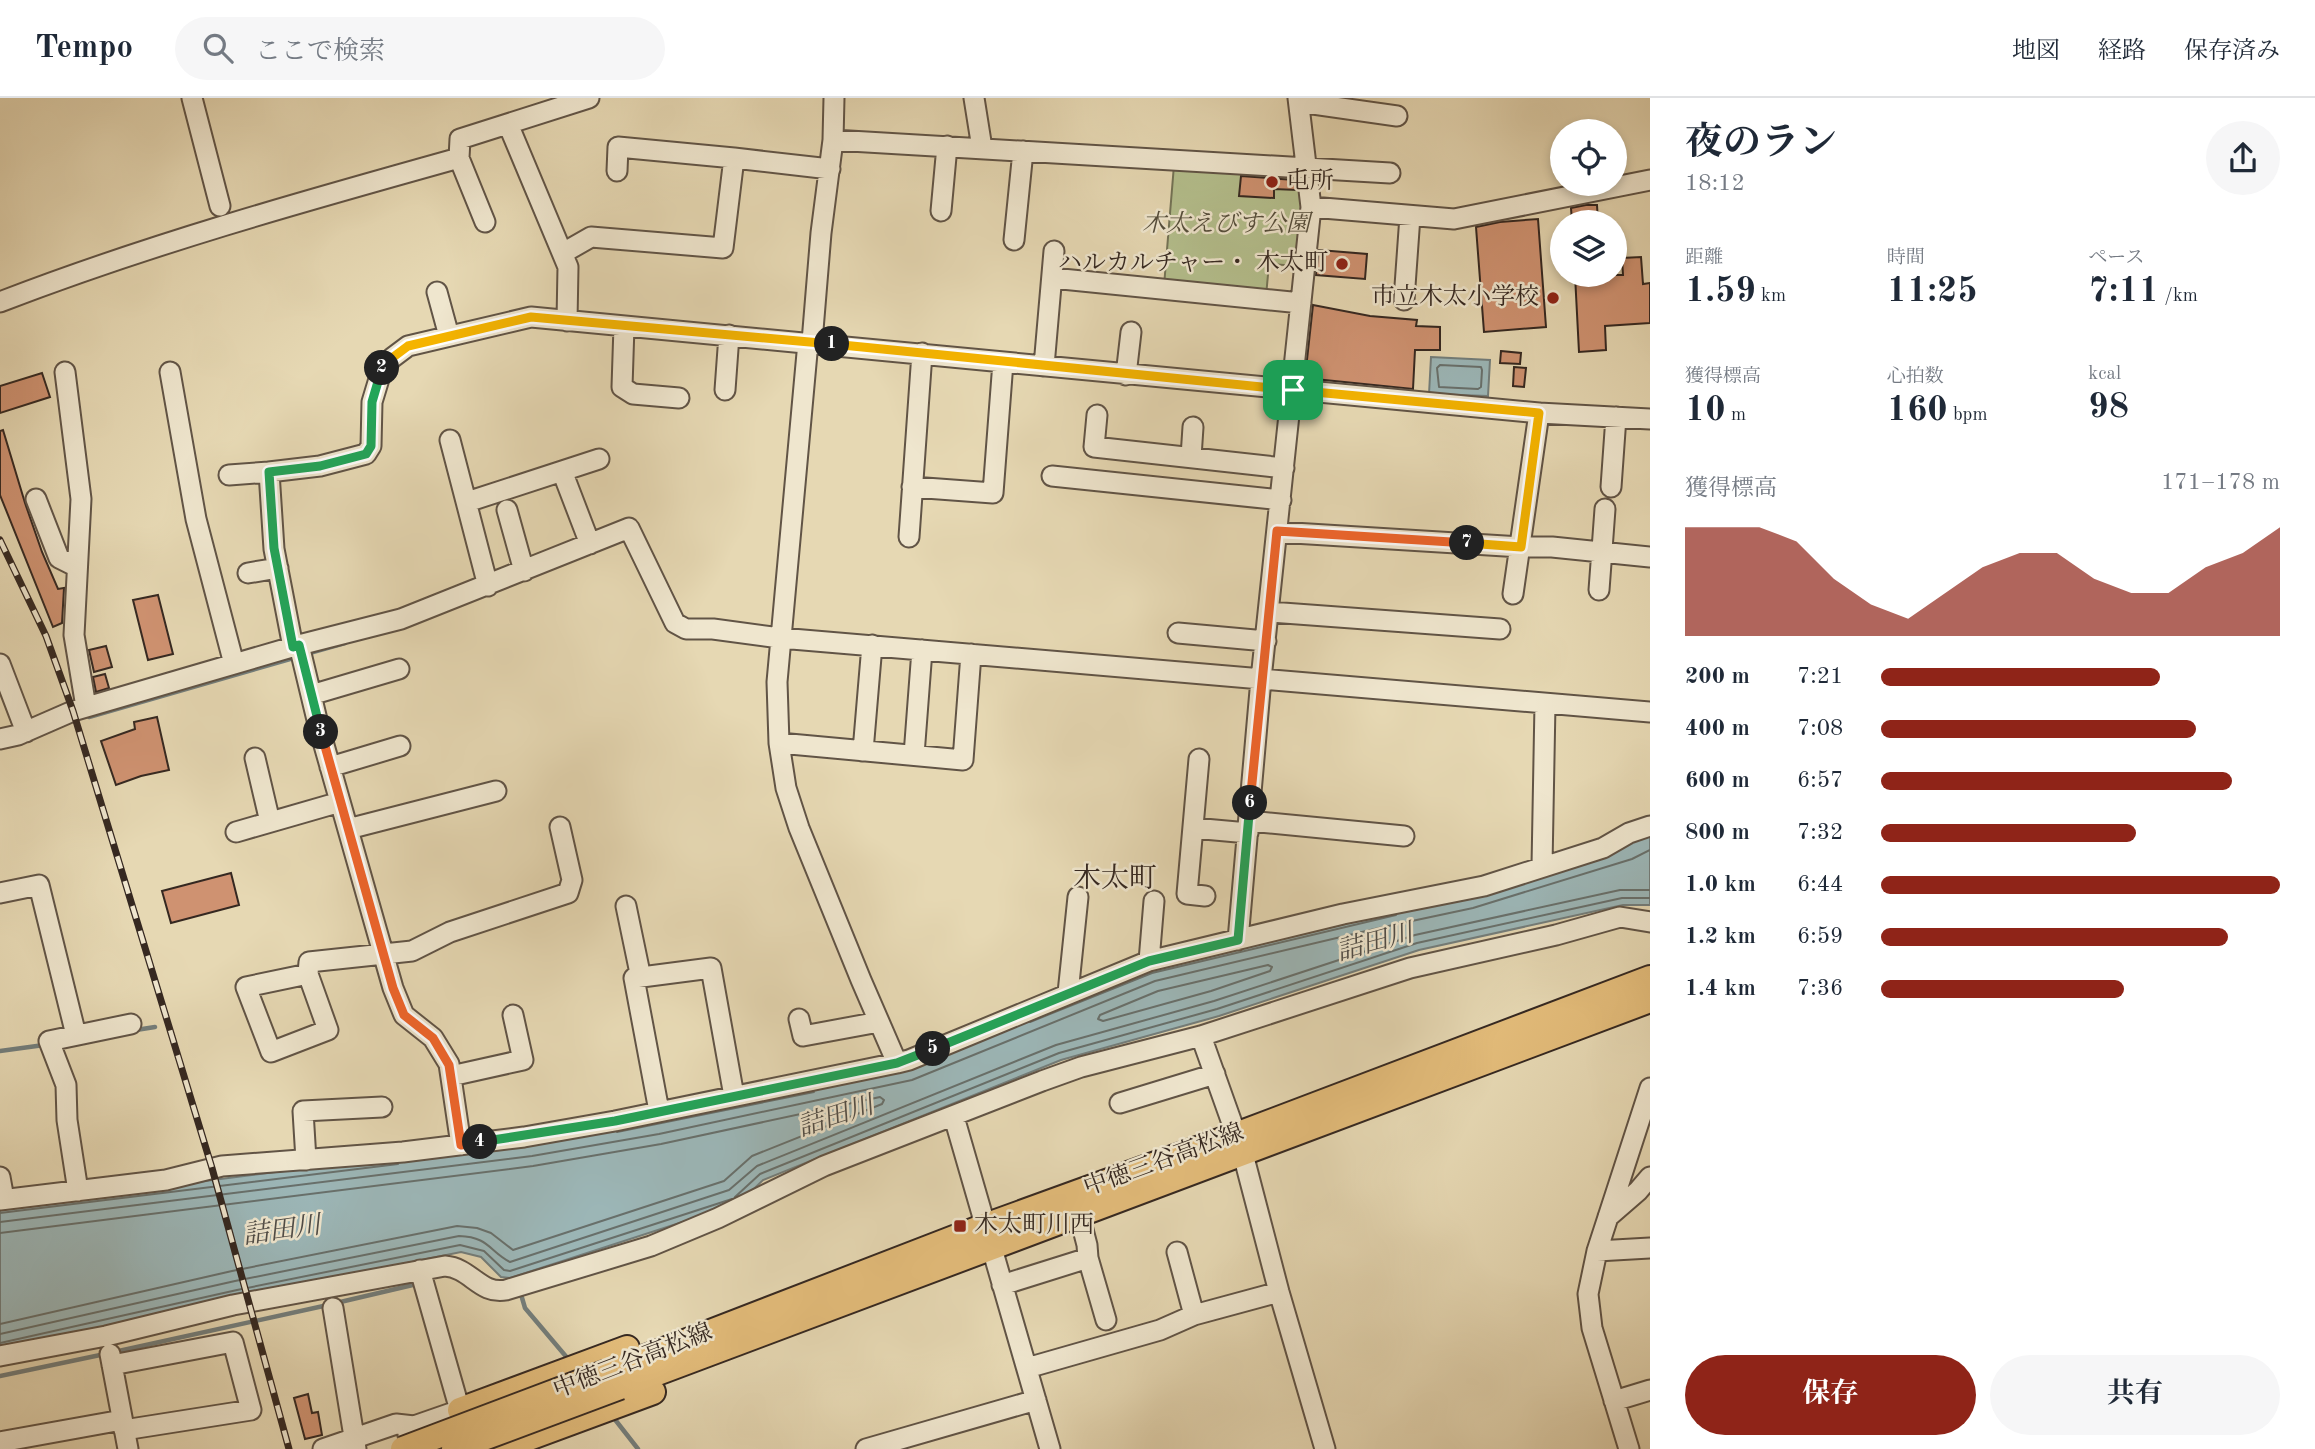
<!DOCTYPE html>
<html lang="ja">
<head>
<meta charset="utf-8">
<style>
	body { margin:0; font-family:"Old Standard TT","Noto Serif JP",serif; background:#f6f6f7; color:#1f2937; height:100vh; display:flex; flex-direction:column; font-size:26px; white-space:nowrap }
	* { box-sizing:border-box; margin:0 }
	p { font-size:23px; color:#747a83 }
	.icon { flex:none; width:38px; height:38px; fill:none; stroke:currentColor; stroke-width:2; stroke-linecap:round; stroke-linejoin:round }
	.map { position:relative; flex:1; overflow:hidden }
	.panel { display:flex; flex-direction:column; background:#fff; width:665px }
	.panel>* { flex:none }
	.fabs { position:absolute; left:1550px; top:21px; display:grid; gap:14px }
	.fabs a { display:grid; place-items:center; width:77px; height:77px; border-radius:50%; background:#fff; box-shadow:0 4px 10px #0003; font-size:35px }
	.pin { position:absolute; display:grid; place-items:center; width:60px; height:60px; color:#fff; margin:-30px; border-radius:14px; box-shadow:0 4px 10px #0006 }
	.km { position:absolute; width:35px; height:35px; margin:-18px; border-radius:50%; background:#222; color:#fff; font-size:19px; line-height:35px; text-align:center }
	.round { display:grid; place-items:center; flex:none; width:74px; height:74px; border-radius:37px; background:#f6f6f7 }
	.overview { display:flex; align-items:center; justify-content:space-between; height:119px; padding:0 35px }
	h1 { font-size:38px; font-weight:700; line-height:52px }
	.stats { display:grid; grid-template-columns:repeat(3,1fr); gap:10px; height:119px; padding:7px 35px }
	.stats div { display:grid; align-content:center }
	.stats b { font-size:35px; font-weight:700 }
	.stats small { font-size:19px; font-weight:400 }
	.stats p { font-size:19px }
	.chart { height:196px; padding:14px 35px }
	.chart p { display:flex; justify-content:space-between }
	.chart svg { width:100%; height:126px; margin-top:7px; fill:#8f2418; opacity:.7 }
	.action { display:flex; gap:14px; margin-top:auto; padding:14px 35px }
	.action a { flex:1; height:80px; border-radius:42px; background:#8f2418; color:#fff; font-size:28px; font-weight:700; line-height:80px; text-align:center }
	.action a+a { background:#f6f6f7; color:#1f2937 }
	ul { padding:0 35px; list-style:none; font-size:23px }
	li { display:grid; grid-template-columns:112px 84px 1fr; align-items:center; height:52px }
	li i { height:18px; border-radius:9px; background:#8f2418 }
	header { display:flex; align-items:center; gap:42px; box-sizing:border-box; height:98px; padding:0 35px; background:#fff; border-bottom:2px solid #e0e1e3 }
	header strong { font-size:33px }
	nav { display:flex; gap:38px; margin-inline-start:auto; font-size:24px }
	.search { width:490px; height:63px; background:#f6f6f7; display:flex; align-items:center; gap:18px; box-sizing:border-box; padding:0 24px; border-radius:38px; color:#747a83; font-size:26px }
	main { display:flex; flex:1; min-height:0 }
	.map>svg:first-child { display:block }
	.green { fill:#b4bf8d; stroke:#747457; stroke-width:2 }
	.water { fill:#9cb7b8; stroke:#737e7c; stroke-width:2 }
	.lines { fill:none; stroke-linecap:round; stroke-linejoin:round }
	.shore { stroke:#68706c; stroke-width:2 }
	.stream { stroke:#737e7c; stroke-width:4.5 }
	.building { fill:#cf9271; stroke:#352821; stroke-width:2 }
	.minor-casing { stroke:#615446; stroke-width:23 }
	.major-casing { stroke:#352821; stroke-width:28 }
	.minor { stroke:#efe6ce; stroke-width:19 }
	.major { stroke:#e3bc7a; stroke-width:24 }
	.rail-casing { stroke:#352821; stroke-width:7 }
	.rail { stroke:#efe6ce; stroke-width:4.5; stroke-dasharray:13; stroke-linecap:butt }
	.major-bridge-casing { stroke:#352821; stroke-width:28; stroke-linecap:butt }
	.major-bridge { stroke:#e3bc7a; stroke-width:24 }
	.split-1-casing { stroke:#fff; stroke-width:14 }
	.split-2-casing { stroke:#fff; stroke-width:14 }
	.split-3-casing { stroke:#fff; stroke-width:14 }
	.split-4-casing { stroke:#fff; stroke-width:14 }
	.split-5-casing { stroke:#fff; stroke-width:14 }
	.split-6-casing { stroke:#fff; stroke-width:14 }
	.split-7-casing { stroke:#fff; stroke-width:14 }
	.split-8-casing { stroke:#fff; stroke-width:14 }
	.split-1 { stroke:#f5b400; stroke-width:9 }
	.split-2 { stroke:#f5b400; stroke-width:9 }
	.split-3 { stroke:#22a559; stroke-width:9 }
	.split-4 { stroke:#f0652b; stroke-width:9 }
	.split-5 { stroke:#22a559; stroke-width:9 }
	.split-6 { stroke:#22a559; stroke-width:9 }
	.split-7 { stroke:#f0652b; stroke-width:9 }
	.split-8 { stroke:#f5b400; stroke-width:9 }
	.poi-dot { fill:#8f2418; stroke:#efe6ce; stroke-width:2.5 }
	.labels { text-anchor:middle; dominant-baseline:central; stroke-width:5; stroke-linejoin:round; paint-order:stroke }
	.poi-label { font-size:24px; fill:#352821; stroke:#efe6ce; text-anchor:start }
	.park-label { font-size:24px; font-style:italic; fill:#554e3c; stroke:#efe6ce }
	.street-label { font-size:24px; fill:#352821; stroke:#efe6ce }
	.water-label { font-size:26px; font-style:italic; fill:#4f4c47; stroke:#efe6ce }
	.quarter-label { font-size:28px; fill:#352821; stroke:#efe6ce }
</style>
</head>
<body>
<header>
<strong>Tempo</strong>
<div class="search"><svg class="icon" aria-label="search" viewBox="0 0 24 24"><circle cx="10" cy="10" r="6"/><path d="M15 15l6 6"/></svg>ここで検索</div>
<nav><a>地図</a><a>経路</a><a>保存済み</a></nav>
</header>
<main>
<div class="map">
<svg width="1650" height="1351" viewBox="0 0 1650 1351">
	<rect width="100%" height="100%" fill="#e6d8b3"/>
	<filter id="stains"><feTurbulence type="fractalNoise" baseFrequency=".00286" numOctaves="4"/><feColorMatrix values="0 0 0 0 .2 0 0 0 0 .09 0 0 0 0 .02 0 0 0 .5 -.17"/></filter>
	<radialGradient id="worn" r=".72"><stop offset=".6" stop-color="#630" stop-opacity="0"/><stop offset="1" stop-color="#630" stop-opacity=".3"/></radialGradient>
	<path class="green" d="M1174 67 1303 76 1298 168 1269 166 1266 198 1164 188Z"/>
	<path class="water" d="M1431 259 1490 262 1488 298 1429 296Z
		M1650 735V807H1623L1419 852 1219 918 1061 962 763 1082 738 1106 510 1180 501 1179 481 1159 461 1154 238 1199 0 1253V1109L529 1042 909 966 1150 868Z"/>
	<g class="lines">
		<path class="shore" d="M1440 267 1481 269 1482 272 1481 289 1478 291 1439 289 1437 270Z
			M1268 867 1272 869 1270 873 1211 893 1103 923 1098 921 1100 917 1158 893Z
			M1030 924 1152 875 1396 817
			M617 1034 814 994
			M735 1099 760 1076 1059 955 1217 911 1417 845 1622 800H1650
			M0 1115 398 1066
			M0 1124 532 1058 659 1036 912 982 1155 883 1379 830 1473 810 1632 761 1650 752
			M0 1135 533 1068 661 1046 880 999 884 1002 882 1006 752 1058 724 1083 513 1152 491 1135 477 1130 457 1128 232 1173 0 1226
			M0 1236 235 1183 459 1138C489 1139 489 1153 510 1164L729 1092 757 1068 1056 947 1214 903 1415 837 1620 792H1650
			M0 1245 237 1192 460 1147 484 1153 504 1172 510 1173 732 1101"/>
		<path class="stream" d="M306 556 345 545
			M89 619 297 559
			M136 932 155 929
			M0 953 44 947
			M520 1193 525 1210 569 1262
			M336 1205 417 1186
			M114 1254 328 1207
			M0 1278 105 1256
			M613 1319 638 1351"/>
	</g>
	<path class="building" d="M1241 78 1295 82 1297 92 1274 91V100L1239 98Z
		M1586 107H1597L1598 124H1572L1571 110Z
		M1538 121 1546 229 1484 234 1476 129 1500 124Z
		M1319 152 1367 156 1365 181 1316 177Z
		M1641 159 1643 186 1650 185V225L1605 228 1606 252 1579 254 1575 177H1623L1622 160Z
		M1313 207 1370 218 1417 222 1416 228 1440 229V252H1415L1413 291 1305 280Z
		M1501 253 1521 255 1520 266 1500 265Z
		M1514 269 1526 270 1524 289 1513 288Z
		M42 275 50 299 0 315V288Z
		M3 332 25 405 42 454 58 491 64 490 62 525 53 529 0 397V333Z
		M158 497 173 556 148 562 133 502Z
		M106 548 112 569 94 574 89 552Z
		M105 576 109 590 96 594 93 579Z
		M157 619 169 672 141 678 116 687 101 643 135 631 134 624Z
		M231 775 239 807 171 825 162 793Z
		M308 1296 312 1315 318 1314 322 1337 305 1341 294 1300Z"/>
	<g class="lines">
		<defs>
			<path id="minor" d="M192 0 220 108
				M974 0 982 50
				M1299 4 1397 18
				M508 26 568 169 567 223
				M833 42 1390 75
				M459 60 460 41 589 0
				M617 73 618 49 734 60
				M1311 109 1454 121 1650 82
				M941 113 947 48
				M1014 142 1023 53
				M563 155 591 139 723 150 734 60 830 71
				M1052 180 1301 205
				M437 194 449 238
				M1404 202 1410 118
				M0 204C150 146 305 103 459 60L485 124
				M624 228 622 289 633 296 679 300
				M808 244 777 584 779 645 786 690 799 730 861 882 897 965
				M812 244 821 135 833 42 834 0
				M1044 268 1054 153
				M65 274 81 401 74 537 86 609
				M170 274 196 421 234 566
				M1126 277 1131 234
				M725 292 729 237
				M1097 317 1094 349 1284 370
				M450 342 488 488
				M1191 359 1193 329
				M562 373 590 446
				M269 374 320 368 366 356 371 348 372 304 382 271 392 260 408 248 531 219 1539 315 1650 321
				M229 377 269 374 274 451 293 549
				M1052 378 1281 402
				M912 389 993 395 1003 264
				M1611 389 1616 319
				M36 401 59 460 77 469
				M467 404 599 361
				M507 412 524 473
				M1277 434 1521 449H1552L1650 459
				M909 439 922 255
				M248 475 278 470
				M1599 492 1605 411
				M1513 496 1539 315
				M1269 514 1500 531
				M1178 535 1266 543
				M299 547 318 626 393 890 404 917 433 940 449 966 461 1047
				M0 566 26 634
				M311 597 399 571
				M0 641 18 637 73 613 299 547 401 521 629 430 675 525 686 531H713L780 540 1650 614
				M779 645 963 662 971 556
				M863 653 872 547
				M914 657 922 552
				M255 660 270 724
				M1199 661 1187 796 1205 798
				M330 669 400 648
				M1249 723 1404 738
				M1193 730 1248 735
				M348 731 496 693
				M236 734 340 704
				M1542 768 1545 606
				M0 795 39 787 76 937
				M626 808 641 880
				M1238 842 1261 581 1311 109 1298 0
				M1149 863 1154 803
				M308 876 328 932 271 954 246 889 308 876 309 864 412 853 450 834 568 795 572 782 560 729
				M1068 895 1078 799
				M799 921 803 938 879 924
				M1201 938 1243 1056 1279 1194 1325 1351
				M451 978 523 962 513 917
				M1120 1005 1215 976
				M659 1013 634 880 711 870 734 998
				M954 1019 1050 1351
				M306 1062 303 1013 382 1009
				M0 1079 4 1101
				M78 1093 67 1022 66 987 49 943 131 926
				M0 1102 166 1082 222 1068 403 1054 524 1039 615 1023 897 965 909 962 1149 863 1343 816 1484 788 1603 750 1629 735 1650 728
				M1079 1116 1087 1147 1088 1160 1106 1222
				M1608 1119 1638 1093 1650 1079
				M1597 1153 1650 1150
				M1177 1154 1194 1217
				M420 1172 463 1323
				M1002 1187 1088 1160
				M333 1210 356 1351
				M110 1256 128 1351
				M0 1258 106 1238 233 1207 445 1168C471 1170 480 1197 506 1192L651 1148 718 1120 824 1068 1042 983 1081 969 1201 938 1410 870 1556 837 1620 819 1650 824
				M112 1267 233 1244 251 1312 124 1332
				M1027 1270 1160 1232 1194 1217 1279 1194
				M1614 1303 1650 1292
				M408 1337 414 1328 460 1312
				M0 1344 122 1322
				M323 1351 396 1326 414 1328
				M866 1351 1036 1302
				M1629 1351 1592 1230 1588 1196 1597 1153 1650 990"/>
			<path id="major" d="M607 1274 985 1128 1236 1037 1650 880
				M620 1289 1650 902
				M460 1312 627 1250
				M499 1351 653 1294"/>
		</defs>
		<use href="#minor" class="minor-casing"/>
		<use href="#major" class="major-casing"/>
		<use href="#minor" class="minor"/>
		<use href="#major" class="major"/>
		<defs>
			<path id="rail" d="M0 442 46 538 73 613 212 1070 289 1351"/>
		</defs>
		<use href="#rail" class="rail-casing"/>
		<use href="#rail" class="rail"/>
		<defs>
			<path id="major-bridge" d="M403 1351 607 1274
				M454 1351 620 1289"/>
		</defs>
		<use href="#major-bridge" class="major-bridge-casing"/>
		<use href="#major-bridge" class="major-bridge"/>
	</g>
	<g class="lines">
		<defs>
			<path id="split-1" d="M832 246 1293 292"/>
			<path id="split-2" d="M382 270 392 260 408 248 531 219 832 246"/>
			<path id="split-3" d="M321 634 299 547 293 549 274 450 269 374 320 368 366 356 371 348 372 304 382 270"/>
			<path id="split-4" d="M321 634 393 890 404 917 433 940 449 967 461 1047 480 1044"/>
			<path id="split-5" d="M480 1044 615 1023 897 965 933 951"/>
			<path id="split-6" d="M933 951 1149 863 1238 842 1250 705"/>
			<path id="split-7" d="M1250 705 1277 433 1467 445"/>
			<path id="split-8" d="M1293 292 1539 315 1521 449 1467 445"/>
		</defs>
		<use href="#split-1" class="split-1-casing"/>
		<use href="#split-2" class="split-2-casing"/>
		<use href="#split-3" class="split-3-casing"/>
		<use href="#split-4" class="split-4-casing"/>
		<use href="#split-5" class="split-5-casing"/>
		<use href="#split-6" class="split-6-casing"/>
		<use href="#split-7" class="split-7-casing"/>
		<use href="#split-8" class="split-8-casing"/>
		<use href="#split-1" class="split-1"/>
		<use href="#split-2" class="split-2"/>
		<use href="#split-3" class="split-3"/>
		<use href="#split-4" class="split-4"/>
		<use href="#split-5" class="split-5"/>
		<use href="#split-6" class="split-6"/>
		<use href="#split-7" class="split-7"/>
		<use href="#split-8" class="split-8"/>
	</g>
	<g class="poi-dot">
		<circle cx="1272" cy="84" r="7"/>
		<circle cx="1342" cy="166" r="7"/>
		<circle cx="1553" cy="200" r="7"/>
		<rect x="953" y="1121" width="14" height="14" rx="3.5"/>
	</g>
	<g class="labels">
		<g class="poi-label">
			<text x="1286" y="84">屯所</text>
			<text x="1328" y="166" text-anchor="end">ハルカルチャー・ 木太町</text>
			<text x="1539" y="200" text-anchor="end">市立木太小学校</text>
			<text x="974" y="1128">木太町川西</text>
		</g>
		<g class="park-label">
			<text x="1226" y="127">木太えびす公園</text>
		</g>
		<g class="street-label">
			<text transform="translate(1164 1063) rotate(-20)">中徳三谷高松線</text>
			<text transform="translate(633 1264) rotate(-21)">中徳三谷高松線</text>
		</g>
		<g class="water-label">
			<text transform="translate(1375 845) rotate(-15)">詰田川</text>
			<text transform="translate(836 1019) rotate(-18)">詰田川</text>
			<text transform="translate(282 1133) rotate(-8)">詰田川</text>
		</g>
		<g class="quarter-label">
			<text x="1115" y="782">木太町</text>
		</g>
	</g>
	<rect width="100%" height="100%" filter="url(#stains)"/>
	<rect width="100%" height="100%" fill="url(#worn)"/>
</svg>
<div class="fabs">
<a><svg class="icon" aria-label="locate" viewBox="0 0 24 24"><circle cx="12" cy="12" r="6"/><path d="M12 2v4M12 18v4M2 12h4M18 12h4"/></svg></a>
<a><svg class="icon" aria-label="layers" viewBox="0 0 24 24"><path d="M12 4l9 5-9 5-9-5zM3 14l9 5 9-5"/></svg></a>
</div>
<div class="pin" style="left:1293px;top:292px;background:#1e9e55"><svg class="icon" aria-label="arrive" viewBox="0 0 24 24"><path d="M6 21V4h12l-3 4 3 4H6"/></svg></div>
<b class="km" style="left:832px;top:246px">1</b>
<b class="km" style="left:382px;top:270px">2</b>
<b class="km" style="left:321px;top:634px">3</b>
<b class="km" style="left:480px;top:1044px">4</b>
<b class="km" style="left:933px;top:951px">5</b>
<b class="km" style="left:1250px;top:705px">6</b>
<b class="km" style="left:1467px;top:445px">7</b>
</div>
<section class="panel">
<div class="overview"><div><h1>夜のラン</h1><p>18:12</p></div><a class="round"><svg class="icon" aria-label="share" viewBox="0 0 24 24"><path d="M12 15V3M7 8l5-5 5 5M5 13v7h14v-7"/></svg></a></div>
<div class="stats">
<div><p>距離</p><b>1.59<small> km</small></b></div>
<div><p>時間</p><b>11:25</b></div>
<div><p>ペース</p><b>7:11<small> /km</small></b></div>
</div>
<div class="stats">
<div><p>獲得標高</p><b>10<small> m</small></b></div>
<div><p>心拍数</p><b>160<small> bpm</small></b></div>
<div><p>kcal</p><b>98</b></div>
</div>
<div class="chart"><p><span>獲得標高</span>171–178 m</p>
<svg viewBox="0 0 160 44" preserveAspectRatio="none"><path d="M0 44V6L10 6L20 6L30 11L40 24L50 33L60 38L70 29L80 20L90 15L100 15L110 24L120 29L130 29L140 20L150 15L160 6V44z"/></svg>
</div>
<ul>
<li><b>200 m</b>7:21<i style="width:70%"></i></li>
<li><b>400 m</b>7:08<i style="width:79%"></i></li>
<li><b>600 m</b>6:57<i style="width:88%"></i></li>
<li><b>800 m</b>7:32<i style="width:64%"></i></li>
<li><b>1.0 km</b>6:44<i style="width:100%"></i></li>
<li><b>1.2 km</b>6:59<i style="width:87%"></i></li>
<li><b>1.4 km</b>7:36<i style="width:61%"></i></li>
</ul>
<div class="action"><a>保存</a><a>共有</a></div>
</section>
</main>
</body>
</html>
